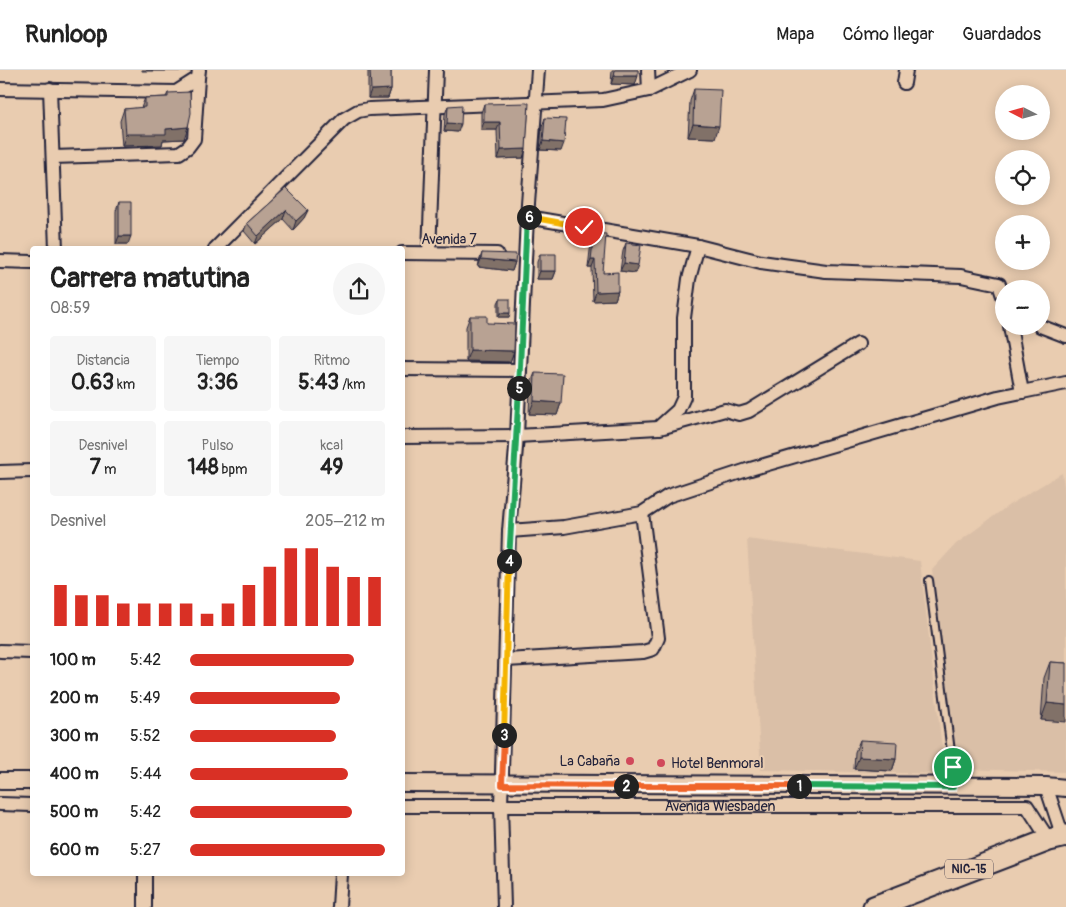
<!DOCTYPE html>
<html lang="es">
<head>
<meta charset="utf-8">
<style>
	body { margin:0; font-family:Pangolin,sans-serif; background:#f6f6f6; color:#222; height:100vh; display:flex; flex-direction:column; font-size:19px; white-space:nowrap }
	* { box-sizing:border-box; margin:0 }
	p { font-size:16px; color:#767676 }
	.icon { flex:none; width:28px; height:28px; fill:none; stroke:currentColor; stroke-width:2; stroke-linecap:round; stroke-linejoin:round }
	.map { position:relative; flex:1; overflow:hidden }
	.panel { position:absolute; left:30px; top:176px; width:375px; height:630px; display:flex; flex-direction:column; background:#fff; border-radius:5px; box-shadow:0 2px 12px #0003 }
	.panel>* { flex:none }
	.needle { width:32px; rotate:276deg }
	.controls { position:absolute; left:995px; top:15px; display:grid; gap:10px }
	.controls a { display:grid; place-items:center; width:55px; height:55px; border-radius:50%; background:#fff; box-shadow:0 2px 12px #0003; font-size:25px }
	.pin { position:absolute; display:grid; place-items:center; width:42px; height:42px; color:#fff; margin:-21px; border:2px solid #fff; border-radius:50%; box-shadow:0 1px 5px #0007 }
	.km { position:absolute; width:25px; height:25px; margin:-12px; border-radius:50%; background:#222; color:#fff; font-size:14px; line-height:25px; text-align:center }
	.round { display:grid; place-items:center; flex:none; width:52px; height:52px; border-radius:26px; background:#f6f6f6 }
	.head { display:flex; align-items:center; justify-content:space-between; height:85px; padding:0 20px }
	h1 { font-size:28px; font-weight:700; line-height:38px }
	.figures { display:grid; grid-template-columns:repeat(3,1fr); gap:8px; height:85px; padding:5px 20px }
	.figures div { display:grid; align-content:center; border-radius:5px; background:#f6f6f6; text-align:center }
	.figures b { font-size:21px; font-weight:700 }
	.figures small { font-size:14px; font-weight:400 }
	.figures p { font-size:14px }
	.chart { height:140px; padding:10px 20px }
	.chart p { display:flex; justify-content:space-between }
	.chart svg { width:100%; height:90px; margin-top:5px; stroke:#d93025; stroke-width:6 }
	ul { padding:0 20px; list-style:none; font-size:16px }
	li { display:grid; grid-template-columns:80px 60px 1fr; align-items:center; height:38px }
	li i { height:12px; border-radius:6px; background:#d93025 }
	header { display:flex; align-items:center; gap:30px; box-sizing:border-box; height:70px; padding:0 25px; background:#fff; border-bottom:1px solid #e0e0e0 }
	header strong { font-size:24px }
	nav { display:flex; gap:28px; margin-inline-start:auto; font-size:18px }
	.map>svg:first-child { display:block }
	.built { fill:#dabfa7 }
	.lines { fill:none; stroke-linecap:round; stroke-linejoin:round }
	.service-casing { stroke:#22223b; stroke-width:10 }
	.minor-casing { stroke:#22223b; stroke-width:16 }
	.tertiary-casing { stroke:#22223b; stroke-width:20 }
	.trunk-casing { stroke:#22223b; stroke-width:25 }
	.service { stroke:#e9ccb0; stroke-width:6 }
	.minor { stroke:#e9ccb0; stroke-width:12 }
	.tertiary { stroke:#e9ccb0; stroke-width:16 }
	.trunk { stroke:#e9ccb0; stroke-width:21 }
	.wall { fill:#9e8b7e; stroke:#22223b }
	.shaded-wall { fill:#817167; stroke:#22223b }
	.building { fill:#b8a293; stroke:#22223b }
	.split-1-casing { stroke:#fff; stroke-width:10 }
	.split-2-casing { stroke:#fff; stroke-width:10 }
	.split-3-casing { stroke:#fff; stroke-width:10 }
	.split-4-casing { stroke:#fff; stroke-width:10 }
	.split-5-casing { stroke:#fff; stroke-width:10 }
	.split-6-casing { stroke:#fff; stroke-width:10 }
	.split-7-casing { stroke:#fff; stroke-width:10 }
	.split-1 { stroke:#22a559; stroke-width:6 }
	.split-2 { stroke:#f0652b; stroke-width:6 }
	.split-3 { stroke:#f0652b; stroke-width:6 }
	.split-4 { stroke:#f5b400; stroke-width:6 }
	.split-5 { stroke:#22a559; stroke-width:6 }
	.split-6 { stroke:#22a559; stroke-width:6 }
	.split-7 { stroke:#f5b400; stroke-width:6 }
	.poi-dot { fill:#d1495b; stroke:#e9ccb0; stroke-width:2 }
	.labels { text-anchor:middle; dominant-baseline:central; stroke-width:4; stroke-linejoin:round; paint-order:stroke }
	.shield { fill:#e9ccb0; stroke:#5e555e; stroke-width:1 }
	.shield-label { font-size:12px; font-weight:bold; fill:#22223b }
	.street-label { font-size:14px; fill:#22223b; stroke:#e9ccb0 }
	.poi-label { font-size:14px; fill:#22223b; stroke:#e9ccb0; text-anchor:end }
</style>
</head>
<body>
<header>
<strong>Runloop</strong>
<nav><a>Mapa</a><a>Cómo llegar</a><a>Guardados</a></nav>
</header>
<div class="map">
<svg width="1066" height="837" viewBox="0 0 1066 837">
	<rect width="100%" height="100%" fill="#e9ccb0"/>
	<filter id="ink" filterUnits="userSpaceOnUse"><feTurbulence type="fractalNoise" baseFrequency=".02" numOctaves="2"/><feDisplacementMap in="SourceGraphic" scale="10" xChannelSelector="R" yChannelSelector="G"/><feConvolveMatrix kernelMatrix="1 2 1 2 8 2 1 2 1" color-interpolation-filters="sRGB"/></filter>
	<g filter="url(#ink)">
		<path class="built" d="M1062 403 1066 429V702L956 699 932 500 956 474 1009 435Z
			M747 469 920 491 945 704 761 700Z"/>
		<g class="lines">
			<defs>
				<path id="service" d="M929 510 953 697V715"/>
				<g id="minor">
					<path d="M648 0 649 20"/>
					<path d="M904 13 906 0"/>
					<path d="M0 19 176 22 198 8 199 0"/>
					<path d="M50 19 56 179"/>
					<path d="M53 87 179 83 188 77 194 69 198 8"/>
					<path d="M527 147 698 176 761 192 826 201 961 206 999 214 1004 229"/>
					<path d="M215 179 344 49 358 41 369 39 603 30 649 20 690 0"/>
					<path d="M402 183 497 184"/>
					<path d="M429 183 436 0"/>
					<path d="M0 191 32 192"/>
					<path d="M1040 256 1066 266"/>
					<path d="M402 299 520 300"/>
					<path d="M1022 322 1066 313"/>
					<path d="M660 358 725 340 739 344 749 341 858 274"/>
					<path d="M402 367 517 366 658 358 678 340 684 327V248L689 209 698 176"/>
					<path d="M0 402 32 401"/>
					<path d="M509 461 564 457 642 443 668 426 747 400 998 327 1022 322 1010 256"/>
					<path d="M0 581 32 582"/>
					<path d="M506 590 643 582 653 579 658 568 642 443"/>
					<path d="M1046 716 1063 767"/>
					<path d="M0 734 32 735"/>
					<path id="s1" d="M402 736H1027L1049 770"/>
					<path d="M145 804V837"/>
					<path d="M339 837 341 804"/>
					<path d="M504 837 501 736 509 461 517 366 527 147 538 0"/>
				</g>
				<path id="tertiary" d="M0 711H32
					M402 713 1046 716 1066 718"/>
				<path id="trunk" d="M874 837 1049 770 1066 766"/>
			</defs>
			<use href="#service" class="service-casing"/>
			<use href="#minor" class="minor-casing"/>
			<use href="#tertiary" class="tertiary-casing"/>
			<use href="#trunk" class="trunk-casing"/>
			<use href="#service" class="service"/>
			<use href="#minor" class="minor"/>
			<use href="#tertiary" class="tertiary"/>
			<use href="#trunk" class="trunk"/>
		</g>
		<path class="wall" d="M368 0H391V19L388 28H368Z
			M612 0H638L635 15 611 14Z
			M694 19 715 68 688 67 690 31Z
			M168 23 184 69 163 70 162 75 122 76 120 51 124 39 141 38 145 28 166 27Z
			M484 34 526 79 523 88 498 89 497 60H481V43Z
			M448 36 458 62 444 61 445 44Z
			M545 48 561 81 540 80 542 57Z
			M286 118 308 140 304 148 293 160 283 149 255 174 244 161 247 153Z
			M119 132 128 174H116V141Z
			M594 163 603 203 618 221 615 230 593 231 592 198H588L591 172Z
			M626 173 635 203 620 201 623 181Z
			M482 183 515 192 512 201 478 197 479 192Z
			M540 184 556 201 553 209H537V192Z
			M500 229 509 247H498V233Z
			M470 246 487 253 514 281 510 292 466 291V257Z
			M535 303 561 333 557 345 529 344 530 315Z
			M1050 592 1066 593 1041 650 1044 608Z
			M860 670 896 689 892 701 854 699 855 682Z"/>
		<path class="shaded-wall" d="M142 0H191V1H142Z
			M614 6H638L635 15 611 14Z
			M391 19 388 28H368L371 20Z
			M484 52H500L497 60H481Z
			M447 53 461 54 458 62 444 61Z
			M693 54 719 56 715 68 688 67Z
			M188 57 184 69 163 70 162 75 122 76 126 64 166 59Z
			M543 71 564 73 561 81 540 80Z
			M526 79 523 88 498 89 501 80Z
			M286 140 283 149 255 174 258 166Z
			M308 140 304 148 293 160 296 151Z
			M119 166H131L128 174H116Z
			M481 189 515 192 512 201 478 197Z
			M591 190H595L592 198H588Z
			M624 193 638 195 635 203 620 201Z
			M540 201H556L553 209H537Z
			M618 221 615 230 593 231 596 222Z
			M500 243H510L509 247H498Z
			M470 280 514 281 510 292 466 291Z
			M534 331 561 333 557 345 529 344Z
			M1047 633 1066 635V652L1041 650Z
			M859 687 896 689 892 701 854 699Z"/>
		<path class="building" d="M370 0H391V19L371 20Z
			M615 0H638V6H614Z
			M694 19 721 20 719 56 693 54Z
			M190 22 191 43 188 57 166 59V64H126L124 39 145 37V28L168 27V23Z
			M529 33 526 79 501 80 500 52H484V34Z
			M462 35 461 54 447 53 448 36Z
			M545 48 566 49 564 73 543 71Z
			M286 118 308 140 296 151 286 140 258 166 247 153Z
			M119 132H131V166H119Z
			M594 163 606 164 603 203 618 202V221L596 222 595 190H591Z
			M626 173 641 175 638 195 624 193Z
			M482 183 516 184 515 192 481 189Z
			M540 184H556V201H540Z
			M500 229H510V243H500Z
			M470 246H487V253L515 254 514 281 470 280Z
			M535 303 563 304 561 333 534 331Z
			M1050 592 1066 593V635L1047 633Z
			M860 670 897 672 896 689 859 687Z"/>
	</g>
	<g class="lines" filter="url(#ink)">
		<defs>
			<path id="split-1" d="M799 716 953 717V697"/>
			<path id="split-2" d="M626 716H799"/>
			<path id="split-3" d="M504 665 502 715 626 716"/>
			<path id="split-4" d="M504 665 509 491"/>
			<path id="split-5" d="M509 491 519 318"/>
			<path id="split-6" d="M519 318 527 147H529"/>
			<path id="split-7" d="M529 147 584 157"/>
		</defs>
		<use href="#split-1" class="split-1-casing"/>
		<use href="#split-2" class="split-2-casing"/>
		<use href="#split-3" class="split-3-casing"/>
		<use href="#split-4" class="split-4-casing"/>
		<use href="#split-5" class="split-5-casing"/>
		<use href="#split-6" class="split-6-casing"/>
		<use href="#split-7" class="split-7-casing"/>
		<use href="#split-1" class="split-1"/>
		<use href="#split-2" class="split-2"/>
		<use href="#split-3" class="split-3"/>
		<use href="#split-4" class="split-4"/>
		<use href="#split-5" class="split-5"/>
		<use href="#split-6" class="split-6"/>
		<use href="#split-7" class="split-7"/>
	</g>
	<g class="poi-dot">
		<circle cx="630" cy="691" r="5"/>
		<circle cx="661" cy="693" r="5"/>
	</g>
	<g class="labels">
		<rect class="shield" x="945" y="789.5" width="48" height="19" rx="4"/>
		<g class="shield-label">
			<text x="969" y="799">NIC-15</text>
		</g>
		<g class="street-label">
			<text x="449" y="169">Avenida 7</text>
			<text stroke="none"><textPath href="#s1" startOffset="318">Avenida Wiesbaden</textPath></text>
		</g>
		<g class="poi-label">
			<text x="620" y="691">La Cabaña</text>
			<text x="671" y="693" text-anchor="start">Hotel Benmoral</text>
		</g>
	</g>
</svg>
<div class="controls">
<a><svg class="needle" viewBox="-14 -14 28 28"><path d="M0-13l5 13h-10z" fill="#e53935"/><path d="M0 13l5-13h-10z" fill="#767676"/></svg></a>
<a><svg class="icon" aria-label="locate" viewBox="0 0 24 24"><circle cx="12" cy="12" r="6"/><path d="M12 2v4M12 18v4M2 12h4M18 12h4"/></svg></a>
<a>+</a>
<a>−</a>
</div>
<div class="pin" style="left:953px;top:697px;background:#1e9e55"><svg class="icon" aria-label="arrive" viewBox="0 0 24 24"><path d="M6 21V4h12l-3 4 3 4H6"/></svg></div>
<div class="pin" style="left:584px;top:157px;background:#d93025"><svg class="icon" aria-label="check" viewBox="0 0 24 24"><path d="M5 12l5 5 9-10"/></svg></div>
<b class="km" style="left:799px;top:716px">1</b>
<b class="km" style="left:626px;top:716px">2</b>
<b class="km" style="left:504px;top:665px">3</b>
<b class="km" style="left:509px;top:491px">4</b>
<b class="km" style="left:519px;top:318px">5</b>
<b class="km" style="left:529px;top:147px">6</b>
<section class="panel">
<div class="head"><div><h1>Carrera matutina</h1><p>08:59</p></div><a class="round"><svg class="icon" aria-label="share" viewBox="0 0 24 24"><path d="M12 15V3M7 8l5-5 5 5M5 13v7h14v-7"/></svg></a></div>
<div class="figures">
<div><p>Distancia</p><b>0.63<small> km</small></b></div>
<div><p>Tiempo</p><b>3:36</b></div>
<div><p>Ritmo</p><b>5:43<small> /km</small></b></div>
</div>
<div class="figures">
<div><p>Desnivel</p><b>7<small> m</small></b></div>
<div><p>Pulso</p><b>148<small> bpm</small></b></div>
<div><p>kcal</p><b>49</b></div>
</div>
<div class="chart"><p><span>Desnivel</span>205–212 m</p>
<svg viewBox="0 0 160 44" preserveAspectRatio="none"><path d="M5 44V24M15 44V29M25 44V29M35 44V33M45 44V33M55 44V33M65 44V33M75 44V38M85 44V33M95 44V24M105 44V15M115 44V6M125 44V6M135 44V15M145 44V20M155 44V20"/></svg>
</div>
<ul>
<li><b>100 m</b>5:42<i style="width:84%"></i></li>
<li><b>200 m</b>5:49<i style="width:77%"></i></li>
<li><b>300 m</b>5:52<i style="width:75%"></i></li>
<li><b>400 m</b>5:44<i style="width:81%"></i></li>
<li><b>500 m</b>5:42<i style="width:83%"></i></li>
<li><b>600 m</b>5:27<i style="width:100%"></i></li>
</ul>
</section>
</div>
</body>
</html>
